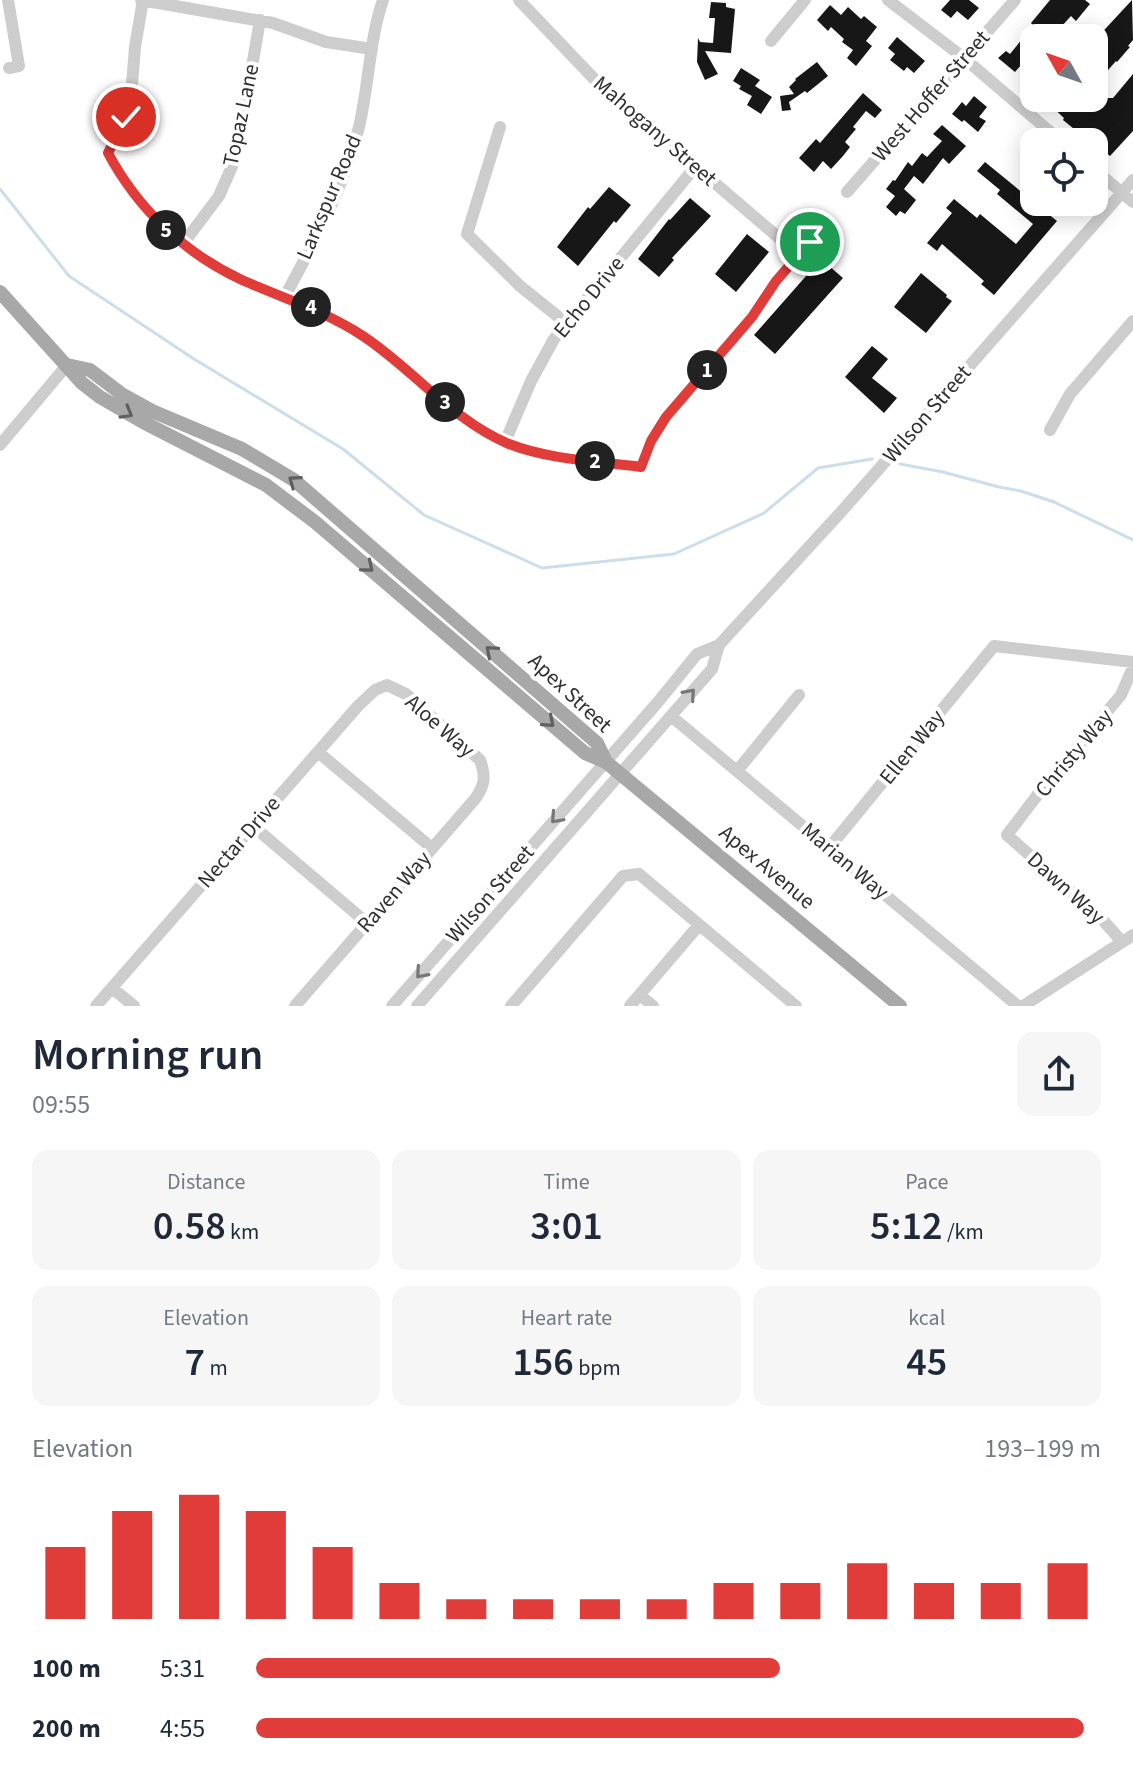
<!DOCTYPE html>
<html lang="en">
<head>
<meta charset="utf-8">
<style>
	body { margin:0; font-family:"Source Sans 3",sans-serif; background:#f6f6f7; color:#1f2937; height:100vh; display:flex; flex-direction:column; font-size:30px; white-space:nowrap }
	* { box-sizing:border-box; margin:0 }
	p { font-size:26px; color:#747a83 }
	.icon { flex:none; width:44px; height:44px; fill:none; stroke:currentColor; stroke-width:2; stroke-linecap:round; stroke-linejoin:round }
	.map { position:relative; height:1006px; overflow:hidden }
	.sheet { display:flex; flex-direction:column; background:#fff; flex:1 }
	.sheet>* { flex:none }
	.needle { width:52px; rotate:310deg }
	.controls { position:absolute; left:1020px; top:24px; display:grid; gap:16px }
	.controls a { display:grid; place-items:center; width:88px; height:88px; border-radius:16px; background:#fff; box-shadow:0 4px 20px #0003; font-size:40px }
	.pin { position:absolute; display:grid; place-items:center; width:68px; height:68px; color:#fff; margin:-34px; border:4px solid #fff; border-radius:50%; box-shadow:0 2px 8px #0007 }
	.km { position:absolute; width:40px; height:40px; margin:-20px; border-radius:50%; background:#222; color:#fff; font-size:22px; line-height:40px; text-align:center }
	.round { display:grid; place-items:center; flex:none; width:84px; height:84px; border-radius:16px; background:#f6f6f7 }
	.summary { display:flex; align-items:center; justify-content:space-between; height:136px; padding:0 32px }
	h1 { font-size:44px; font-weight:600; line-height:60px }
	.stats { display:grid; grid-template-columns:repeat(3,1fr); gap:12px; height:136px; padding:8px 32px }
	.stats div { display:grid; align-content:center; border-radius:16px; background:#f6f6f7; text-align:center }
	.stats b { font-size:40px; font-weight:600 }
	.stats small { font-size:22px; font-weight:400 }
	.stats p { font-size:22px }
	.chart { height:224px; padding:16px 32px }
	.chart p { display:flex; justify-content:space-between }
	.chart svg { width:100%; height:144px; margin-top:8px; stroke:#e03c3a; stroke-width:6 }
	ul { padding:0 32px; list-style:none; font-size:26px }
	li { display:grid; grid-template-columns:128px 96px 1fr; align-items:center; height:60px }
	li i { height:20px; border-radius:10px; background:#e03c3a }
	.map>svg:first-child { display:block }
	.lines { fill:none; stroke-linecap:round; stroke-linejoin:round }
	.stream { stroke:#ccddec; stroke-width:3 }
	.building { fill:#171717 }
	.minor { stroke:#cdcdcd; stroke-width:12 }
	.major { stroke:#a8a8a8; stroke-width:14 }
	.oneway { stroke:#606060 }
	.oneway2 { stroke:#777 }
	.route-casing { stroke:#fff; stroke-width:16 }
	.route { stroke:#e03c3a; stroke-width:10 }
	.labels { text-anchor:middle; dominant-baseline:central; stroke-width:8; stroke-linejoin:round; paint-order:stroke }
	.street-label { font-size:22px; fill:#303030; stroke:#fff }
</style>
</head>
<body>
<div class="map">
<svg width="1133" height="1006" viewBox="0 0 1133 1006">
	<rect width="100%" height="100%" fill="#fff"/>
	<g class="lines">
		<path class="stream" d="M0 189 69 276 194 359 343 449 424 515 542 568 674 554 764 513 818 468 872 459
			M900 464 943 472 999 487 1021 491 1054 502 1133 540"/>
	</g>
	<path class="building" d="M950 0H969L979 8 968 20 957 11 951 18 941 10Z
		M1050 0H1085L1090 4 1076 21 1071 16 1051 38H1034V65L1030 70 1022 64 1015 72 998 58 1006 51 1010 54 1023 38 1025 40 1035 28 1031 23Z
		M1132 0 1133 40 1128 46 1130 47 1117 62 1116 61 1094 86V41Z
		M711 2 726 3V7L735 9 731 53 705 51 718 74 705 80 697 62 698 38 700 42 713 43 715 18H709Z
		M830 5 841 15 848 7 861 19 864 16 877 27 866 41 872 46 856 66 847 58 853 50 842 42 844 39 831 27 828 31 817 20Z
		M897 37 925 61 914 73 907 67 904 71 890 60 895 54 888 48Z
		M817 62 828 76 807 93 805 91 789 102 791 110 782 111 780 96 794 94 789 87 796 80 795 79Z
		M741 68 760 80 755 86 772 97 761 114 747 105 752 96 739 89 741 86 733 81Z
		M1133 74V131L1110 156 1104 151 1102 154 1094 146V142H1090L1063 120 1064 118 1049 104 1053 98H1113Z
		M863 93 882 110 875 118 866 111 853 127 856 129 845 142 850 147 843 156 831 169 823 161 814 172 799 158 816 139 820 143Z
		M974 96 987 107 979 117 986 121 978 132 964 120 962 122 952 114 962 102 966 106Z
		M942 125 966 146 949 164 943 158 923 184 914 176 904 189 916 200 905 214 900 211 896 216 886 207 895 196 886 189 893 180 895 181 908 162 912 166 922 153 927 157 942 141 933 134Z
		M985 162 1057 221 994 295 981 284 984 281 942 244 937 251 927 243 952 213 946 208 954 199 977 218 980 214 1016 244 1033 224 997 194 1000 190 977 171Z
		M609 187 631 205 616 223 614 221 578 266 557 247 588 207 590 209Z
		M690 198 711 216 672 258 674 260 659 277 638 259 669 219 670 220Z
		M747 234 769 252 736 292 715 274Z
		M821 259 843 278 775 354 754 335Z
		M921 273 947 295 946 297 952 301 926 333 894 307Z
		M872 346 888 359 872 378 897 398 884 413 845 377Z"/>
	<g class="lines">
		<path class="minor" d="M8 0 19 66 9 68
			M141 0 273 23 326 42 372 49
			M143 0 135 47 131 97 122 126 108 153C138 209 183 253 242 280 262 289 284 295 304 304 328 315 351 328 373 343 420 375 456 423 509 444 550 460 597 461 641 467L651 441 666 417 752 317 776 281 810 242
			M519 0 598 83 799 255
			M888 0 964 58 1062 142
			M771 41 805 0
			M500 127 467 234 520 286 566 323
			M1094 169 1133 202
			M847 192 1015 0
			M183 244 219 196 234 162 240 137 260 20
			M285 296C314 243 344 187 359 127 369 85 369 41 383 0
			M1050 430 1070 394 1133 321
			M505 442 531 381 554 339 696 166
			M0 445 67 365
			M671 716 1018 1006
			M318 752 432 848
			M737 771 799 695
			M253 826 367 923
			M829 848 994 646 1133 662
			M1122 942 1102 919 1007 835 1042 789 1121 695 1133 667
			M112 988 134 1006
			M640 995 653 1006
			M96 1006 358 706 375 690 387 685 406 694 480 760C486 777 485 785 475 799L295 1006
			M392 1006 658 702 697 654 719 645 841 512 1133 180
			M417 1006 712 669 719 645
			M511 1006 623 876 639 874 796 1006
			M630 1006 699 925
			M1023 1006 1133 935"/>
		<path class="major" d="M0 292 82 383 100 397 143 422 266 485 315 522 585 753 606 762 900 1006
			M67 365 90 370 123 395 152 411 242 449 294 480 597 743 606 762"/>
	</g>
	<defs><path id="oneway-chevron" d="M-2-3.5L2.5 0L-2 3.5" fill="none" stroke-width="1.6" stroke-linecap="round" stroke-linejoin="round" transform="scale(2)"/></defs>
	<g class="oneway">
		<use href="#oneway-chevron" transform="translate(127 413) rotate(30)"/>
		<use href="#oneway-chevron" transform="translate(294 481) rotate(-144)"/>
		<use href="#oneway-chevron" transform="translate(368 567) rotate(40)"/>
		<use href="#oneway-chevron" transform="translate(491 651) rotate(-139)"/>
		<use href="#oneway-chevron" transform="translate(549 722) rotate(41)"/>
	</g>
	<g class="oneway2">
		<use href="#oneway-chevron" transform="translate(690 694) rotate(-49)"/>
		<use href="#oneway-chevron" transform="translate(556 818) rotate(132)"/>
		<use href="#oneway-chevron" transform="translate(421 973) rotate(131)"/>
	</g>
	<g class="lines">
		<defs>
			<path id="route" d="M126 117 108 153C138 209 184 253 242 280 283 298 325 311 363 336 413 369 453 421 509 444 550 460 597 461 641 467L651 441 666 417 752 317 776 281 810 242"/>
		</defs>
		<use href="#route" class="route-casing"/>
		<use href="#route" class="route"/>
	</g>
	<g class="labels">
		<g class="street-label">
			<text transform="translate(931 96) rotate(-49)">West Hoffer Street</text>
			<text transform="translate(241 115) rotate(-78)">Topaz Lane</text>
			<text transform="translate(655 131) rotate(41)">Mahogany Street</text>
			<text transform="translate(329 197) rotate(-67)">Larkspur Road</text>
			<text transform="translate(589 297) rotate(-51)">Echo Drive</text>
			<text transform="translate(927 414) rotate(-49)">Wilson Street</text>
			<text transform="translate(570 693) rotate(43)">Apex Street</text>
			<text transform="translate(440 726) rotate(41)">Aloe Way</text>
			<text transform="translate(912 747) rotate(-51)">Ellen Way</text>
			<text transform="translate(1074 753) rotate(-50)">Christy Way</text>
			<text transform="translate(239 842) rotate(-49)">Nectar Drive</text>
			<text transform="translate(845 861) rotate(40)">Marian Way</text>
			<text transform="translate(767 867) rotate(40)">Apex Avenue</text>
			<text transform="translate(1066 888) rotate(42)">Dawn Way</text>
			<text transform="translate(394 892) rotate(-49)">Raven Way</text>
			<text transform="translate(490 894) rotate(-49)">Wilson Street</text>
		</g>
	</g>
</svg>
<div class="controls">
<a><svg class="needle" viewBox="-14 -14 28 28"><path d="M0-13l5 13h-10z" fill="#e53935"/><path d="M0 13l5-13h-10z" fill="#747a83"/></svg></a>
<a><svg class="icon" aria-label="locate" viewBox="0 0 24 24"><circle cx="12" cy="12" r="6"/><path d="M12 2v4M12 18v4M2 12h4M18 12h4"/></svg></a>
</div>
<div class="pin" style="left:810px;top:242px;background:#1e9e55"><svg class="icon" aria-label="arrive" viewBox="0 0 24 24"><path d="M6 21V4h12l-3 4 3 4H6"/></svg></div>
<div class="pin" style="left:126px;top:117px;background:#d93025"><svg class="icon" aria-label="check" viewBox="0 0 24 24"><path d="M5 12l5 5 9-10"/></svg></div>
<b class="km" style="left:707px;top:370px">1</b>
<b class="km" style="left:595px;top:461px">2</b>
<b class="km" style="left:445px;top:402px">3</b>
<b class="km" style="left:311px;top:307px">4</b>
<b class="km" style="left:166px;top:230px">5</b>
</div>
<section class="sheet">
<div class="summary"><div><h1>Morning run</h1><p>09:55</p></div><a class="round"><svg class="icon" aria-label="share" viewBox="0 0 24 24"><path d="M12 15V3M7 8l5-5 5 5M5 13v7h14v-7"/></svg></a></div>
<div class="stats">
<div><p>Distance</p><b>0.58<small> km</small></b></div>
<div><p>Time</p><b>3:01</b></div>
<div><p>Pace</p><b>5:12<small> /km</small></b></div>
</div>
<div class="stats">
<div><p>Elevation</p><b>7<small> m</small></b></div>
<div><p>Heart rate</p><b>156<small> bpm</small></b></div>
<div><p>kcal</p><b>45</b></div>
</div>
<div class="chart"><p><span>Elevation</span>193–199 m</p>
<svg viewBox="0 0 160 44" preserveAspectRatio="none"><path d="M5 44V22M15 44V11M25 44V6M35 44V11M45 44V22M55 44V33M65 44V38M75 44V38M85 44V38M95 44V38M105 44V33M115 44V33M125 44V27M135 44V33M145 44V33M155 44V27"/></svg>
</div>
<ul>
<li><b>100 m</b>5:31<i style="width:62%"></i></li>
<li><b>200 m</b>4:55<i style="width:98%"></i></li>
</ul>
</section>
</body>
</html>
